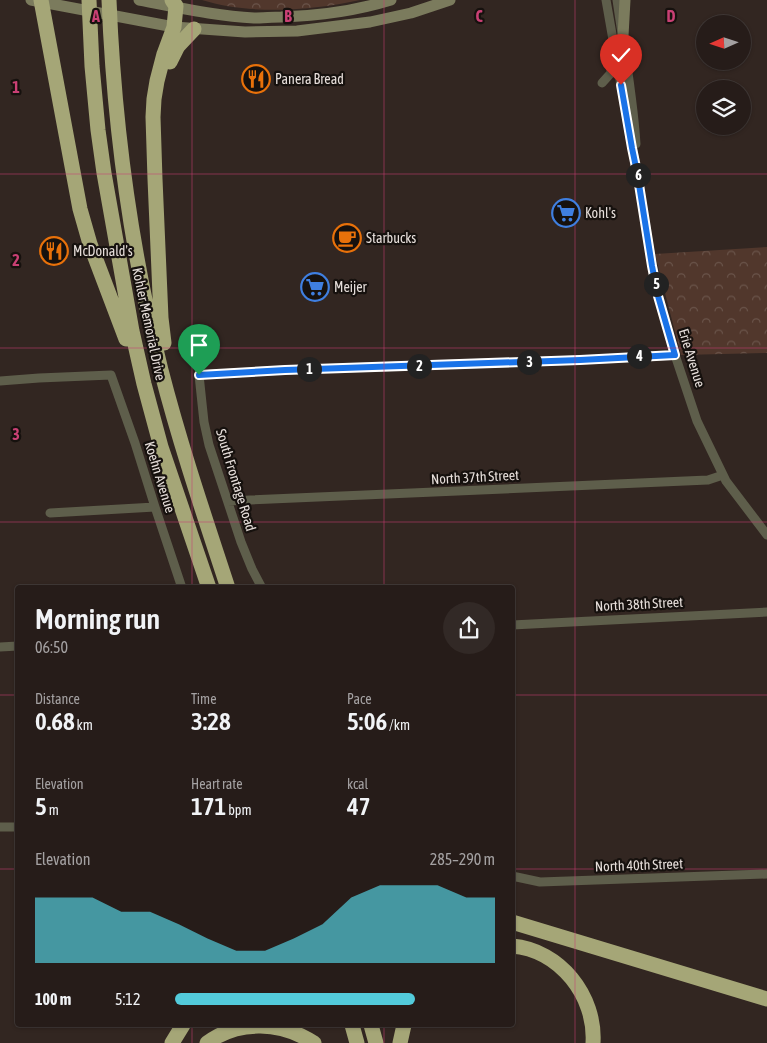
<!DOCTYPE html>
<html lang="en">
<head>
<meta charset="utf-8">
<style>
	body { margin:0; font-family:"Asap Condensed",sans-serif; background:#322926; color:#f1f3f6; height:100vh; display:flex; flex-direction:column; font-size:19px; white-space:nowrap }
	* { box-sizing:border-box; margin:0 }
	p { font-size:16px; color:#a4a1a2 }
	.icon { flex:none; width:28px; height:28px; fill:none; stroke:currentColor; stroke-width:2; stroke-linecap:round; stroke-linejoin:round }
	.map { position:relative; flex:1; overflow:hidden }
	.panel { position:absolute; left:15px; top:585px; width:500px; height:442px; display:flex; flex-direction:column; background:#261c19; border-radius:5px; box-shadow:0 1px 4px #0004,0 0 0 1px #423a38 }
	.panel>* { flex:none }
	.needle { width:32px; rotate:267deg }
	.fabs { position:absolute; left:696px; top:15px; display:grid; gap:10px }
	.fabs a { display:grid; place-items:center; width:55px; height:55px; border-radius:50%; background:#261c19; box-shadow:0 1px 4px #0004,0 0 0 1px #423a38; font-size:25px }
	.pin { position:absolute; display:grid; place-items:center; width:42px; height:42px; color:#fff; margin:-51px -21px; border-radius:50% 50% 50% 0; rotate:-45deg; box-shadow:0 0 5px #0007 }
	.pin .icon { rotate:45deg }
	.km { position:absolute; width:25px; height:25px; margin:-12px; border-radius:50%; background:#222; color:#fff; font-size:14px; line-height:25px; text-align:center }
	.round { display:grid; place-items:center; flex:none; width:52px; height:52px; border-radius:26px; background:#322926 }
	.headline { display:flex; align-items:center; justify-content:space-between; height:85px; padding:0 20px }
	h1 { font-size:28px; font-weight:600; line-height:38px }
	.metrics { display:grid; grid-template-columns:repeat(3,1fr); gap:8px; height:85px; padding:5px 20px }
	.metrics div { display:grid; align-content:center }
	.metrics b { font-size:25px; font-weight:600 }
	.metrics small { font-size:14px; font-weight:400 }
	.metrics p { font-size:14px }
	.chart { height:140px; padding:10px 20px }
	.chart p { display:flex; justify-content:space-between }
	.chart svg { width:100%; height:90px; margin-top:5px; fill:#53cbdb; opacity:.7 }
	ul { padding:0 20px; list-style:none; font-size:16px }
	li { display:grid; grid-template-columns:80px 60px 1fr; align-items:center; height:38px }
	li i { height:12px; border-radius:6px; background:#53cbdb }
	.map>svg:first-child { display:block }
	.park { fill:url(#park-crowns) }
	.lines { fill:none; stroke-linecap:round; stroke-linejoin:round }
	.street { stroke:#5e5e4b; stroke-width:9 }
	.secondary { stroke:#7b7b5d; stroke-width:11 }
	.highway { stroke:#a5a677; stroke-width:15 }
	.route-casing { stroke:#fff; stroke-width:10 }
	.route { stroke:#1a73e8; stroke-width:6 }
	.grid { fill:none; stroke:#c94074; stroke-width:1; stroke-opacity:0.55 }
	.labels { text-anchor:middle; dominant-baseline:central; stroke-width:4.5; stroke-linejoin:round; paint-order:stroke }
	.poi-label { font-size:14px; fill:#e6deda; stroke:#16110e; text-anchor:start }
	.street-label { font-size:14px; fill:#e6deda; stroke:#16110e }
	.grid-label { font-size:16px; text-anchor:middle; font-weight:bold; fill:#c94074; stroke:#16110e; stroke-width:4.5; stroke-linejoin:round; paint-order:stroke }
</style>
</head>
<body>
<div class="map">
<svg width="767" height="1043" viewBox="0 0 767 1043">
	<defs>
		<pattern id="park-crowns" width="20" height="18" patternUnits="userSpaceOnUse" patternTransform="scale(1.25)"><rect width="20" height="18" fill="#51372c"/><path d="M2 6a3 3 0 1 1 6 0M12 15a3 3 0 1 1 6 0" fill="none" stroke="#6a544a"/></pattern>
	</defs>
	<rect width="100%" height="100%" fill="#322621"/>
	<path class="park" d="M202 0H360C311 11 250 15 202 0Z
		M767 247V353L681 355 655 254Z"/>
	<g class="lines">
		<path class="street" d="M606 0 630 137 637 172 652 265 658 296 675 355 697 421 726 481 767 535
			M617 0C624 48 633 96 636 144
			M602 83 611 73V58
			M0 381 39 378 111 375 135 443 155 507 182 588
			M228 501 708 480 723 475
			M50 513 155 507
			M262 588 252 569 241 542 209 445 204 422 199 375 285 370 580 360 675 355
			M512 625 767 612
			M0 647 18 646
			M0 827H18
			M512 876 540 882 767 874"/>
		<path class="secondary" d="M31 0 174 27 245 32 297 31 370 22 411 13 450 0
			M139 0C177 7 215 16 254 18 263 18 272 17 281 17 318 16 355 11 391 0
			M623 36 625 0"/>
		<path class="highway" d="M41 0 80 209 90 244 126 339
			M89 0 92 66 98 130 104 173 132 331 144 384 161 447 209 588
			M109 0C114 125 131 250 161 370 180 444 204 515 228 588
			M170 62 178 46 194 29
			M164 343 161 318 155 179 153 117 154 99 157 81 164 54 174 27 176 6 172 0
			M512 922 767 999
			M512 946C560 950 596 996 593 1043
			M352 1025 357 1043
			M371 1025 376 1043
			M172 1043 183 1025
			M207 1043C239 1019 282 1022 314 1043
			M400 1043 404 1025"/>
	</g>
	<g class="lines">
		<defs>
			<path id="route" d="M199 375 285 370 580 360 675 355 658 296 652 266 637 172 632 148 621 85"/>
		</defs>
		<use href="#route" class="route-casing"/>
		<use href="#route" class="route"/>
	</g>
	<path class="grid" d="M192 0V588M384 0V588M575 0V1043M0 174H767M0 348H767M0 522H767M0 695H18M512 695H767M0 869H18M512 869H767M192 1025V1043M384 1025V1043"/>
	<defs>
		<symbol id="restaurant-ring" viewBox="-11 -11 22 22"><circle r="9.5" fill="#16110e" stroke="#e8710a" stroke-width="1.5"/><path d="M-5-6h1v4h1v-4h1v4h1v-4h1v5L-1.5 .5V6h-2V.5L-5-1ZM5-6V6H3V1.5H1.5Q1.5-4 5-6Z" fill="#e8710a"/></symbol>
		<symbol id="supermarket-ring" viewBox="-11 -11 22 22"><circle r="9.5" fill="#16110e" stroke="#3f7fe0" stroke-width="1.5"/><path d="M-6-5.5h2.5l.6 2H6L4.5 2H-2.5L-4.4-4H-6ZM-1.5 3.2a1.3 1.3 0 1 0 .1 0ZM3 3.2a1.3 1.3 0 1 0 .1 0Z" fill="#3f7fe0"/></symbol>
		<symbol id="cafe-ring" viewBox="-11 -11 22 22"><circle r="9.5" fill="#16110e" stroke="#e8710a" stroke-width="1.5"/><path d="M-5.5-4.5H6V0H3Q3 3.5 0 3.5H-2.5Q-5.5 3.5-5.5 0ZM3-3.2v2h1.7v-2ZM-6 4.5H4V6H-6Z" fill="#e8710a"/></symbol>
	</defs>
	<g fill-rule="evenodd">
		<use href="#restaurant-ring" x="240" y="63" width="32" height="32"/>
		<use href="#supermarket-ring" x="550" y="197" width="32" height="32"/>
		<use href="#cafe-ring" x="331" y="222" width="32" height="32"/>
		<use href="#restaurant-ring" x="38" y="235" width="32" height="32"/>
		<use href="#supermarket-ring" x="299" y="271" width="32" height="32"/>
	</g>
	<g class="labels">
		<g class="poi-label">
			<text x="275" y="79">Panera Bread</text>
			<text x="585" y="213">Kohl's</text>
			<text x="366" y="238">Starbucks</text>
			<text x="73" y="251">McDonald's</text>
			<text x="334" y="287">Meijer</text>
		</g>
		<g class="street-label">
			<text transform="translate(149 324) rotate(78)">Kohler Memorial Drive</text>
			<text transform="translate(692 358) rotate(73)">Erie Avenue</text>
			<text transform="translate(160 477) rotate(73)">Koehn Avenue</text>
			<text transform="translate(475 477) rotate(-3)">North 37th Street</text>
			<text transform="translate(236 480) rotate(73)">South Frontage Road</text>
			<text transform="translate(639 604) rotate(-3)">North 38th Street</text>
			<text transform="translate(639 865) rotate(-2)">North 40th Street</text>
		</g>
	</g>
	<g class="grid-label">
		<text x="96" y="22">A</text>
		<text x="288" y="22">B</text>
		<text x="479" y="22">C</text>
		<text x="671" y="22">D</text>
		<text x="16" y="93">1</text>
		<text x="16" y="266">2</text>
		<text x="16" y="440">3</text>
	</g>
</svg>
<div class="fabs">
<a><svg class="needle" viewBox="-14 -14 28 28"><path d="M0-13l5 13h-10z" fill="#e53935"/><path d="M0 13l5-13h-10z" fill="#a4a1a2"/></svg></a>
<a><svg class="icon" aria-label="layers" viewBox="0 0 24 24"><path d="M12 4l9 5-9 5-9-5zM3 14l9 5 9-5"/></svg></a>
</div>
<div class="pin" style="left:199px;top:375px;background:#1e9e55"><svg class="icon" aria-label="arrive" viewBox="0 0 24 24"><path d="M6 21V4h12l-3 4 3 4H6"/></svg></div>
<div class="pin" style="left:621px;top:85px;background:#d93025"><svg class="icon" aria-label="check" viewBox="0 0 24 24"><path d="M5 12l5 5 9-10"/></svg></div>
<b class="km" style="left:309px;top:369px">1</b>
<b class="km" style="left:419px;top:366px">2</b>
<b class="km" style="left:529px;top:362px">3</b>
<b class="km" style="left:639px;top:356px">4</b>
<b class="km" style="left:656px;top:284px">5</b>
<b class="km" style="left:638px;top:175px">6</b>
<section class="panel">
<div class="headline"><div><h1>Morning run</h1><p>06:50</p></div><a class="round"><svg class="icon" aria-label="share" viewBox="0 0 24 24"><path d="M12 15V3M7 8l5-5 5 5M5 13v7h14v-7"/></svg></a></div>
<div class="metrics">
<div><p>Distance</p><b>0.68<small> km</small></b></div>
<div><p>Time</p><b>3:28</b></div>
<div><p>Pace</p><b>5:06<small> /km</small></b></div>
</div>
<div class="metrics">
<div><p>Elevation</p><b>5<small> m</small></b></div>
<div><p>Heart rate</p><b>171<small> bpm</small></b></div>
<div><p>kcal</p><b>47</b></div>
</div>
<div class="chart"><p><span>Elevation</span>285–290 m</p>
<svg viewBox="0 0 160 44" preserveAspectRatio="none"><path d="M0 44V12L10 12L20 12L30 19L40 19L50 25L60 32L70 38L80 38L90 32L100 25L110 12L120 6L130 6L140 6L150 12L160 12V44z"/></svg>
</div>
<ul>
<li><b>100 m</b>5:12<i style="width:75%"></i></li>
</ul>
</section>
</div>
</body>
</html>
